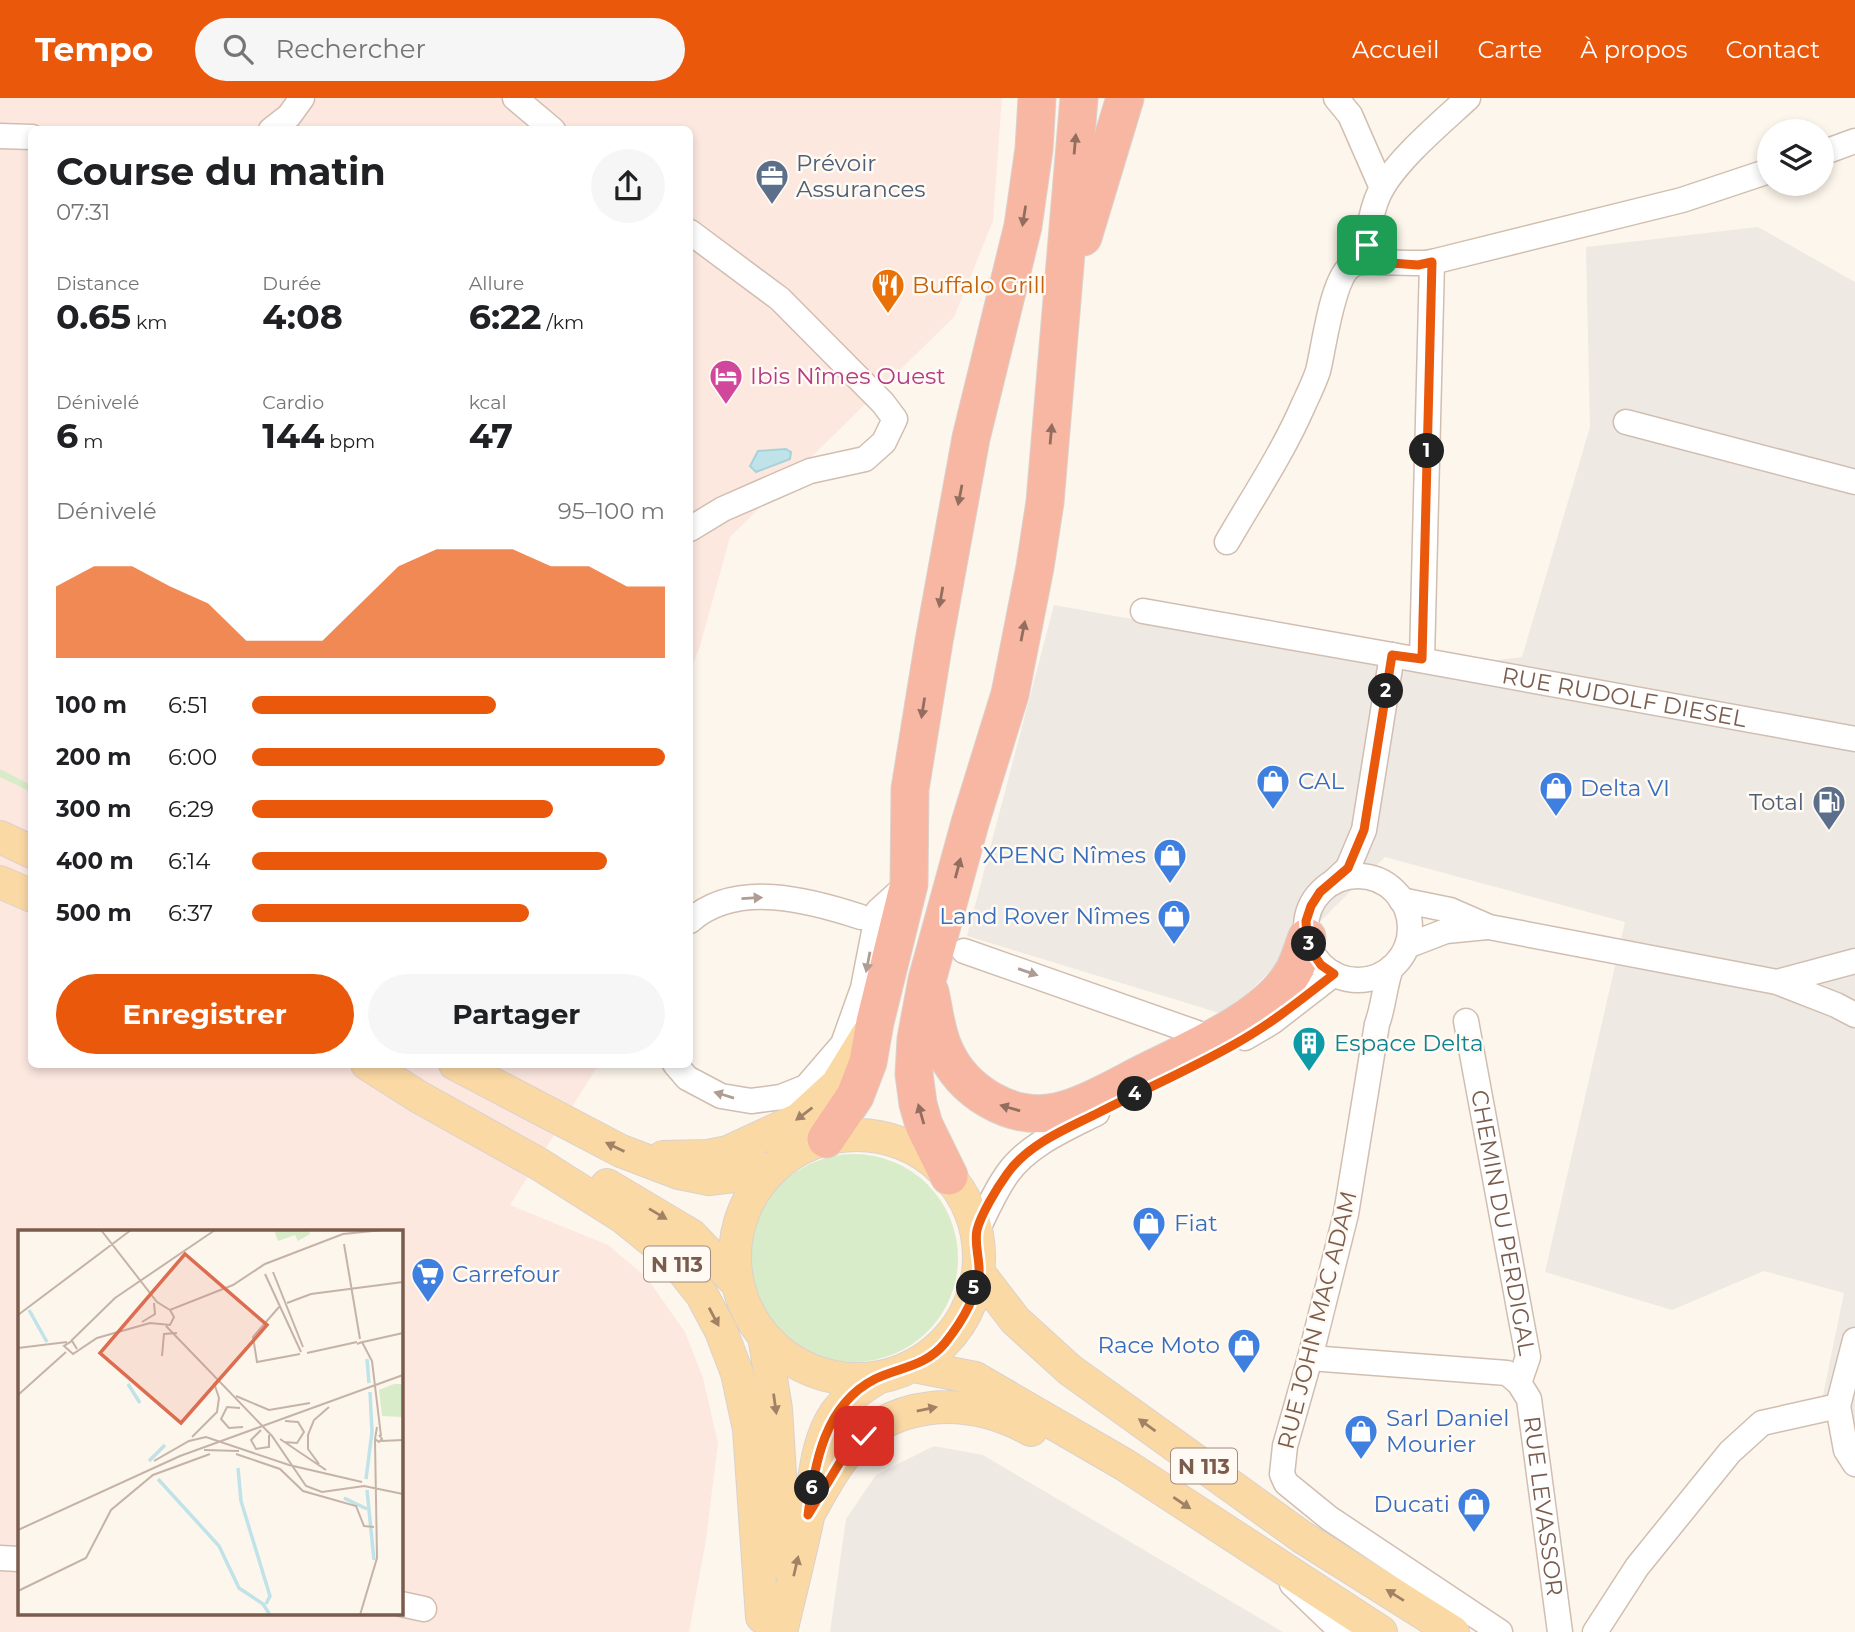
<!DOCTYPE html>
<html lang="fr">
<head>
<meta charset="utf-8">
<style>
	body { margin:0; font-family:Montserrat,sans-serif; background:#f6f6f6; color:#202124; height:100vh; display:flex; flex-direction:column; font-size:26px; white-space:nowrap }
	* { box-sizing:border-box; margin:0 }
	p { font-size:23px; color:#757577 }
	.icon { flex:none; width:38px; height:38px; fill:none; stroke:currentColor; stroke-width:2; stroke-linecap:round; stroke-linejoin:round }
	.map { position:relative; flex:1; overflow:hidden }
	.side { position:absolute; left:28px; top:28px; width:665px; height:942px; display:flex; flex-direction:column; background:#fff; border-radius:10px; box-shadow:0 4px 10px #0003 }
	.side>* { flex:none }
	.tools { position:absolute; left:1757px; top:21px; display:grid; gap:14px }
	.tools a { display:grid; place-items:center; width:77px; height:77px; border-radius:50%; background:#fff; box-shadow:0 4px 10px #0003; font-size:35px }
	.pin { position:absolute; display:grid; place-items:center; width:60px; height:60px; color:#fff; margin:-30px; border-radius:14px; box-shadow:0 4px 10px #0006 }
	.km { position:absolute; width:35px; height:35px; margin:-18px; border-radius:50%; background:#222; color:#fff; font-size:19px; line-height:35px; text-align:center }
	.round { display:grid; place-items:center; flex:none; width:74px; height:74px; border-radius:37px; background:#f6f6f6 }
	.headline { display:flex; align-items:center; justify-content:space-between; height:119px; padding:0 28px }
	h1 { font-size:38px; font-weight:700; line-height:52px }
	.metrics { display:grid; grid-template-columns:repeat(3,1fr); gap:10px; height:119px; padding:7px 28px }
	.metrics div { display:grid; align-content:center }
	.metrics b { font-size:35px; font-weight:700 }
	.metrics small { font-size:19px; font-weight:400 }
	.metrics p { font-size:19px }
	.chart { height:196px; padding:14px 28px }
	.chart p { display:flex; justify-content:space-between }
	.chart svg { width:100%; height:126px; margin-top:7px; fill:#ea580c; opacity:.7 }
	.button { display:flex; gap:14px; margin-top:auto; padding:14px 28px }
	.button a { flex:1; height:80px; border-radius:42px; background:#ea580c; color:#fff; font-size:28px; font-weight:700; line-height:80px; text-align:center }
	.button a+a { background:#f6f6f6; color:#202124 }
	ul { padding:0 28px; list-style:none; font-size:23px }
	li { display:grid; grid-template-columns:112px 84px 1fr; align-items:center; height:52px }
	li i { height:18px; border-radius:9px; background:#ea580c }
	header { display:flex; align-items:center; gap:42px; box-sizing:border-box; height:98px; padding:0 35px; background:#ea580c; color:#fff }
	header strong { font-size:33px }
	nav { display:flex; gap:38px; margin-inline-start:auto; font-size:24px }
	.search { width:490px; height:63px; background:#f6f6f6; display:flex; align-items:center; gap:18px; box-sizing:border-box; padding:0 24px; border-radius:38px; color:#757577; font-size:26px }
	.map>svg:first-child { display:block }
	.commercial { fill:#fde8e0; fill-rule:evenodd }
	.industrial { fill:#efe9e4 }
	.green { fill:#d8ecc9 }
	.water { fill:#bfe3e8; stroke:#a5d3da; stroke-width:2 }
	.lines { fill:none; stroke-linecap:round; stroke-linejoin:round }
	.minor-casing { stroke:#d1beb0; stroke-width:27 }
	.major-casing { stroke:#dad1cd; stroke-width:34 }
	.highway-casing { stroke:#dad1cd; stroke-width:39 }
	.minor { stroke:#fff; stroke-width:24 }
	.major { stroke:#fbd9a5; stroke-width:32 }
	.highway { stroke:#f7b7a3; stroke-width:37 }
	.oneway { fill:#936e5e }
	.oneway2 { fill:#af9d94 }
	.oneway3 { fill:#a18267 }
	.route-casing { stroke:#fff; stroke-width:14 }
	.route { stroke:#ea580c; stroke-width:9 }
	.labels { text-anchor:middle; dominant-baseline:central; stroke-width:5; stroke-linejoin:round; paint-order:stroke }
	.shield { fill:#fffaf3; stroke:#a28b7f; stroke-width:2 }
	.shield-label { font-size:21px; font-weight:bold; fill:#7a5c4d }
	.service-label { font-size:23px; fill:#4e5e75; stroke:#fffaf3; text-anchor:start }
	.food-label { font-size:23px; fill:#c56008; stroke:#fffaf3; text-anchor:start }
	.hotel-label { font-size:23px; fill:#b23c85; stroke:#fffaf3; text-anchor:start }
	.street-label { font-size:23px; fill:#7a5c4d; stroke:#fffaf3 }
	.shop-label { font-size:23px; fill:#366cbe; stroke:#fffaf3; text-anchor:start }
	.culture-label { font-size:23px; fill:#0d838f; stroke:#fffaf3; text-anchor:start }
	.inset-river { fill:none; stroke:#bfe3e8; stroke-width:3.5 }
	.inset-road { fill:none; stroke:#c5b3a7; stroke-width:2 }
	.view { fill:#dc6d51; fill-opacity:0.15; stroke:#dc6d51; stroke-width:3.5 }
	.inset-edge { fill:none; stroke:#7a5c4d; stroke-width:3.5 }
</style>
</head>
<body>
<header>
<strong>Tempo</strong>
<div class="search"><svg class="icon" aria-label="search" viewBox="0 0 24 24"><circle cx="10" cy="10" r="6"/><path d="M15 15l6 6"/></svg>Rechercher</div>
<nav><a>Accueil</a><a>Carte</a><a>À propos</a><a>Contact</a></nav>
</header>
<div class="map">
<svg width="1855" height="1534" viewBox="0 0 1855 1534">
	<rect width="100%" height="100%" fill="#fdf6ec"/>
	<path class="commercial" d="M0 0H1002L993 123 954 219 730 439 700 548 690 573V32H32V966H599L510 1107 608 1147 647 1180 685 1234 703 1280 718 1345 706 1442 689 1534H0ZM19 1133H401V1515H19Z"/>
	<path class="industrial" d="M1758 129 1855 184V1349L1821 1307 1844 1195 1764 1173 1672 1212 1545 1174 1625 824 1385 759 1226 917 967 838 1054 507 1414 572 1522 559 1590 329 1586 149Z
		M934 1348 983 1357 1283 1534H830L846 1421 876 1377Z"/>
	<path class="green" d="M0 671 31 687V694L0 679Z
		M750 1160a104 104 0 1 1 208 0a104 104 0 1 1-208 0Z"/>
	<path class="water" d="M786 351 791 354 790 361 756 374 750 368 758 353Z"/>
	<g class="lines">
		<defs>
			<g id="minor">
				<path d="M515 0 553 32"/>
				<path d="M1336 0 1350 17 1382 90"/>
				<path d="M271 32 289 18 302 0"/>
				<path d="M0 38 32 39"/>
				<path d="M1822 55 1855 43"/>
				<path d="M690 134 780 201 883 305 895 321 884 344 865 361 810 373 723 411 690 431"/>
				<path d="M1364 163C1368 140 1370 111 1382 90 1400 59 1441 25 1468 0"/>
				<path d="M1626 324 1855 384"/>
				<path d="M1227 444C1253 399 1282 356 1303 308 1308 297 1314 285 1318 273 1324 250 1332 179 1352 167 1364 160 1411 168 1432 164L1682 102 1769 73"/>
				<path d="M1143 513 1392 557 1364 732 1348 770 1333 784"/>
				<path id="s1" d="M1392 557 1855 641"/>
				<path d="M1422 561 1432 164"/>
				<circle cx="1358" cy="830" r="52"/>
				<path d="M1401 802 1450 812 1489 829 1777 884 1836 907 1855 917"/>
				<path d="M690 823C736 782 809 802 861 819"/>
				<path d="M1407 848 1446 833 1487 829"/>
				<path d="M964 853 1220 943"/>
				<path d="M1391 870C1384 889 1384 908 1377 926L1346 1116 1310 1260 1285 1348 1282 1376 1286 1385 1329 1420 1500 1534"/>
				<path d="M1777 884 1855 863"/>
				<path id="s2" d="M1466 923 1528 1259 1519 1285"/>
				<path d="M1245 940 1272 924 1334 876"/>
				<path d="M675 966 687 980 721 998 751 1003 781 999 806 989 843 946 863 890 878 813 908 786"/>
				<path d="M977 1133C986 1114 995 1093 1008 1075 1029 1046 1066 1031 1097 1015"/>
				<path d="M1855 1242 1838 1308 1846 1352 1855 1366"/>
				<path id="s3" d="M1310 1260 1507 1275 1519 1285 1529 1301 1560 1534"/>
				<path d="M0 1460 19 1461"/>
				<path d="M1292 1486 1342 1534"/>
				<path d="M401 1506 424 1511"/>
				<path d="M1595 1534 1637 1469 1730 1354 1762 1325 1838 1308"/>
			</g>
			<path id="major" d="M0 739 32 754
				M0 784 32 798
				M367 966 419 999 539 1066 624 1120 671 1158 702 1197 721 1233 737 1275 749 1331 762 1519
				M455 966 621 1053 679 1075 709 1081 742 1077 775 1069
				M735 1159a122 122 0 1 1 244 0a122 122 0 1 1-244 0Z
				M663 1059 708 1058 728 1054 799 1021 837 986 867 937
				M607 1087 691 1137 736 1184
				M979 1175 1015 1222 1070 1272 1302 1439 1453 1534
				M764 1238 776 1311 781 1393 770 1466
				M914 1268 975 1280 1125 1367 1381 1534
				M808 1417C819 1398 829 1378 842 1361 889 1299 967 1297 1031 1332
				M781 1534C790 1496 800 1457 808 1419 815 1384 815 1346 835 1316 845 1301 861 1290 876 1281"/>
			<path id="highway" d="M1083 139 1125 0
				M930 894C934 912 936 933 944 951 962 993 1010 1023 1056 1014 1088 1007 1124 984 1154 970 1198 948 1268 918 1293 874 1299 864 1302 851 1307 839
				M826 1041 855 998 868 964 875 924 909 786 910 691 934 543 971 340 1023 128 1034 51 1037 0
				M949 1078 924 1027 918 1006 914 976 916 941 927 882 970 725 1010 596 1035 469 1045 404 1079 0"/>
		</defs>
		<use href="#minor" class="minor-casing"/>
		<use href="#major" class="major-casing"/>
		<use href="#highway" class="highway-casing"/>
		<use href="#minor" class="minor"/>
		<use href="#major" class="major"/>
		<use href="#highway" class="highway"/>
	</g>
	<defs><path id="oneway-solid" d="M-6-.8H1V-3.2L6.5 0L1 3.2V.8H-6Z" transform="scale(1.75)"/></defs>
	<g class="oneway">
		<use href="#oneway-solid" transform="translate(1075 46) rotate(-85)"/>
		<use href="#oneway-solid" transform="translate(1024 118) rotate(99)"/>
		<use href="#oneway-solid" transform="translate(1051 336) rotate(-85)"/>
		<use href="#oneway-solid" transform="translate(960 397) rotate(101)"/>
		<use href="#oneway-solid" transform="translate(941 499) rotate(100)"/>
		<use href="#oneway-solid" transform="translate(1023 533) rotate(-79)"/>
		<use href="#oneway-solid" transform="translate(923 610) rotate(99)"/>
		<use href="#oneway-solid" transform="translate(958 770) rotate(-75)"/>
		<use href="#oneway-solid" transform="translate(1010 1010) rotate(-164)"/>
		<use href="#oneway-solid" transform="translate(921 1016) rotate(-106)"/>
	</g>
	<g class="oneway2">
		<use href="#oneway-solid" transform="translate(752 800) rotate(-3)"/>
		<use href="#oneway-solid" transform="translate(868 864) rotate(101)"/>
		<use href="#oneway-solid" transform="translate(1028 874) rotate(19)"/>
		<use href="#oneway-solid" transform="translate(724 997) rotate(-163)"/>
	</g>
	<g class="oneway3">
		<use href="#oneway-solid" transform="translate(804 1016) rotate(143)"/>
		<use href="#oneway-solid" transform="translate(615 1049) rotate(-154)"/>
		<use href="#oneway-solid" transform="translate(658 1116) rotate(31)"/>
		<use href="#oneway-solid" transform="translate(714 1219) rotate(62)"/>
		<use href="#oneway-solid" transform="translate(775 1306) rotate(82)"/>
		<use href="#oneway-solid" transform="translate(927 1311) rotate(-12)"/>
		<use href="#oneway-solid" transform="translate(1147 1327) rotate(-144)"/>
		<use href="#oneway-solid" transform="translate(1182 1405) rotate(34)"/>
		<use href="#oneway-solid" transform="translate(796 1468) rotate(-77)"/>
		<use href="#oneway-solid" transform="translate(1395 1497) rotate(-148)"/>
	</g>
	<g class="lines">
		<defs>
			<path id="route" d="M864 1338 842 1361 808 1417C815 1365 824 1307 875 1281 900 1269 925 1269 945 1245 961 1225 976 1201 979 1175 980 1161 974 1146 977 1132 981 1116 997 1090 1007 1076 1028 1046 1066 1031 1098 1015 1143 992 1191 971 1235 946 1271 926 1302 901 1334 876L1321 867 1312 854 1307 839 1306 823 1311 808 1320 794 1348 770 1364 732 1392 557 1422 561 1432 164 1418 167 1364 163 1367 147"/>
		</defs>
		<use href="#route" class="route-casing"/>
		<use href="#route" class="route"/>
	</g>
	<defs>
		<symbol id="office-pin" viewBox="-11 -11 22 30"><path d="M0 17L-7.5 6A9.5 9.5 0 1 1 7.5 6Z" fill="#5c6f8a" stroke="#fffaf3"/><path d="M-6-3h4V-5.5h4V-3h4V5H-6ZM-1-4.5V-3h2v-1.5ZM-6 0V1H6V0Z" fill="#fff"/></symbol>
		<symbol id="restaurant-pin" viewBox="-11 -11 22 30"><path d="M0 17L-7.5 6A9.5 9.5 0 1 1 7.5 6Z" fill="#e8710a" stroke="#fffaf3"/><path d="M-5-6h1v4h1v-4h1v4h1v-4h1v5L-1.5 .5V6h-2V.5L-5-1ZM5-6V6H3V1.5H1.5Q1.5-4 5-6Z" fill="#fff"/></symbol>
		<symbol id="hotel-pin" viewBox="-11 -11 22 30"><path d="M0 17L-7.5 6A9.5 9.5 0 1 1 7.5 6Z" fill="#d1479c" stroke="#fffaf3"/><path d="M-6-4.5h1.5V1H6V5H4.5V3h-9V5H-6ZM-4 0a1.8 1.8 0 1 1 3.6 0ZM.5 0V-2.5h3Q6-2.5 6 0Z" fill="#fff"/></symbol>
		<symbol id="shop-pin" viewBox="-11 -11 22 30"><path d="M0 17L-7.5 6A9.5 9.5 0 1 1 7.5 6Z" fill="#3f7fe0" stroke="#fffaf3"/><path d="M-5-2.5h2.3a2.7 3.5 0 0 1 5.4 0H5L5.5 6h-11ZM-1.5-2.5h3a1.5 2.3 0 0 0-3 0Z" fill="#fff"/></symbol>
		<symbol id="fuel-pin" viewBox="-11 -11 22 30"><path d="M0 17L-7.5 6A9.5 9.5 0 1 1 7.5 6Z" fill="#5c6f8a" stroke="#fffaf3"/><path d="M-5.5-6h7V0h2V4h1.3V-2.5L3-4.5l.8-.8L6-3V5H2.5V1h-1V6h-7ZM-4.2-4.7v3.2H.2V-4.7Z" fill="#fff"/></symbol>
		<symbol id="building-pin" viewBox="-11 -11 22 30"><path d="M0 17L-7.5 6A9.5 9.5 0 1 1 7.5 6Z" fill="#0f9aa8" stroke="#fffaf3"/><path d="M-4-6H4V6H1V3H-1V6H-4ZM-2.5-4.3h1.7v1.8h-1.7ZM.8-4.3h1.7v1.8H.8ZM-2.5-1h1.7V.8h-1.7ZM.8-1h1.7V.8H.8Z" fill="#fff"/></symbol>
		<symbol id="supermarket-pin" viewBox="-11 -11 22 30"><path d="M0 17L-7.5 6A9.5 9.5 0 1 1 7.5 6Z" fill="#3f7fe0" stroke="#fffaf3"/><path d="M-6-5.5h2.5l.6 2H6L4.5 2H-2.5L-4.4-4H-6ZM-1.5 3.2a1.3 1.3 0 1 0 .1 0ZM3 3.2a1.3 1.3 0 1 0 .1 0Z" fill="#fff"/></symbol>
	</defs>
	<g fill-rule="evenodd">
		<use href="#office-pin" x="753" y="59" width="38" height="52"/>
		<use href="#restaurant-pin" x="869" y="168" width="38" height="52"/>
		<use href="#hotel-pin" x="707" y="259" width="38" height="52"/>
		<use href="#shop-pin" x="1254" y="664" width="38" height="52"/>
		<use href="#shop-pin" x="1537" y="671" width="38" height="52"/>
		<use href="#fuel-pin" x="1810" y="685" width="38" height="52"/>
		<use href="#shop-pin" x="1151" y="738" width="38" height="52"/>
		<use href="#shop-pin" x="1155" y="799" width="38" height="52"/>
		<use href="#building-pin" x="1290" y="926" width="38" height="52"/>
		<use href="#shop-pin" x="1130" y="1106" width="38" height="52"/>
		<use href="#supermarket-pin" x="409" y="1157" width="38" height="52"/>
		<use href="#shop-pin" x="1225" y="1228" width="38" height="52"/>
		<use href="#shop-pin" x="1342" y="1314" width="38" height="52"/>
		<use href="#shop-pin" x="1455" y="1387" width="38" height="52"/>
	</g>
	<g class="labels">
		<g class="shield">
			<rect x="644" y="1148.5" width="66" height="35" rx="5"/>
			<rect x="1171" y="1350.5" width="66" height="35" rx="5"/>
		</g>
		<g class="shield-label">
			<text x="677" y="1166">N 113</text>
			<text x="1204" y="1368">N 113</text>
		</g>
		<g class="service-label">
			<text x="796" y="65">Prévoir<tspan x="796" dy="26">Assurances</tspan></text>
			<text x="1804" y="704" text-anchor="end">Total</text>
		</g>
		<g class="food-label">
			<text x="912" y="187">Buffalo Grill</text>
		</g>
		<g class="hotel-label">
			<text x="750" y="278">Ibis Nîmes Ouest</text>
		</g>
		<g class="street-label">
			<text stroke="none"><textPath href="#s1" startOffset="236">RUE RUDOLF DIESEL</textPath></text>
			<text stroke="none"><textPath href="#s2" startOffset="205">CHEMIN DU PERDIGAL</textPath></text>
			<text transform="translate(1317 1222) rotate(-76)">RUE JOHN MAC ADAM</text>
			<text stroke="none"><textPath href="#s3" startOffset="340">RUE LEVASSOR</textPath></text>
		</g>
		<g class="shop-label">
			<text x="1298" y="683">CAL</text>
			<text x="1580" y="690">Delta VI</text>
			<text x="1146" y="757" text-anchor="end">XPENG Nîmes</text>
			<text x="1150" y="818" text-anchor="end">Land Rover Nîmes</text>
			<text x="1174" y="1125">Fiat</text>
			<text x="452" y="1176">Carrefour</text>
			<text x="1220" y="1247" text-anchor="end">Race Moto</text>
			<text x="1386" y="1320">Sarl Daniel<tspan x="1386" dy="26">Mourier</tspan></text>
			<text x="1450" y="1406" text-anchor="end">Ducati</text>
		</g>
		<g class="culture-label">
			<text x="1334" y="945">Espace Delta</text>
		</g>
	</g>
	<g transform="translate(18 1132)">
		<rect width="385" height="385" fill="#fdf6ec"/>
		<path d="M256 0H291L292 4 280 11 277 5 260 11ZM376 154H385V187L364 186 361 160Z" fill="#d8ecc9"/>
		<path class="inset-river" d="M11 80 29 112M349 129 351 153M110 154 122 173M131 231 147 215M220 238 223 271 252 366 248 374M140 249 201 316 221 358 245 374 252 385M348 249 354 202 352 162M349 260 356 330M326 268 349 279"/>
		<path class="inset-road" d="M83 0 139 72 152 80 215 55 247 34 325 4 365 0M326 14 342 109M255 42 285 117M247 44 283 122M269 73 293 64 385 52M261 77 235 107 239 132 282 124M0 85 113 0M124 92 137 84 136 73M148 96 254 206 288 256 304 262 346 256 385 264M53 111 97 68 197 0M345 112 385 103M339 114 344 112 354 131 363 206M0 118 49 112M59 119 54 111 46 116 55 124 79 108 132 93 152 95 156 87 152 80M289 123 339 112M144 126 146 104 159 103M0 165 48 122M218 166 251 180 292 173M222 178 209 177 203 189 211 198 225 197M359 197 357 209 361 212 364 209 361 205M243 200 233 210 238 219 251 217V205M174 207 199 182 201 168 196 153M262 209 308 240M363 211 385 210M266 212 279 213 286 202 280 192 267 191M186 220 221 221M218 224 262 239 285 261 338 276 346 296 356 297M136 231 171 211 188 207 271 235 344 252M301 234 290 219V205L296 190 311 177M0 300 162 226 385 145M0 361 68 328 93 280 135 245 192 224M342 385 359 328 357 210"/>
		<path class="view" d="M167 24 249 95 163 193 82 123Z"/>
		<rect width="385" height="385" class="inset-edge"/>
	</g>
</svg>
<div class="tools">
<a><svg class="icon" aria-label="layers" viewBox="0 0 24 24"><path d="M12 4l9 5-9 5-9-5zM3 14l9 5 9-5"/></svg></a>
</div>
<div class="pin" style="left:1367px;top:147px;background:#1e9e55"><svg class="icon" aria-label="arrive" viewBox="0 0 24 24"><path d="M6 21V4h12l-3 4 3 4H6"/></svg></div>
<div class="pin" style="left:864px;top:1338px;background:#d93025"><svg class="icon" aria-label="check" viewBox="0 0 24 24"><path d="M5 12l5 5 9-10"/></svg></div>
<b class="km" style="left:1427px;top:353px">1</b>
<b class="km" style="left:1386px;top:593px">2</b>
<b class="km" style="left:1309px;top:846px">3</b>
<b class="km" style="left:1135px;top:996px">4</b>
<b class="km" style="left:974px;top:1190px">5</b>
<b class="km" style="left:812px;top:1390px">6</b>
<section class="side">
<div class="headline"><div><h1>Course du matin</h1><p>07:31</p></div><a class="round"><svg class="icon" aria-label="share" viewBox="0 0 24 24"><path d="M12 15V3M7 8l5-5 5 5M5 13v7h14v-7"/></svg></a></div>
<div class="metrics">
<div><p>Distance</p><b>0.65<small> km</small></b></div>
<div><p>Durée</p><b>4:08</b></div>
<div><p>Allure</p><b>6:22<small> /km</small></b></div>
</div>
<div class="metrics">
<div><p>Dénivelé</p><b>6<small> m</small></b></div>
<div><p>Cardio</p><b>144<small> bpm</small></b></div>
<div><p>kcal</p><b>47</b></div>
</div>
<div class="chart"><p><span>Dénivelé</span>95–100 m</p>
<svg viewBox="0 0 160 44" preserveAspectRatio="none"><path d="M0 44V19L10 12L20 12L30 19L40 25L50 38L60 38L70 38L80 25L90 12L100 6L110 6L120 6L130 12L140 12L150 19L160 19V44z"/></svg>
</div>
<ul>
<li><b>100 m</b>6:51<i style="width:59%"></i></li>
<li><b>200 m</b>6:00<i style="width:100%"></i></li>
<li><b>300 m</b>6:29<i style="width:73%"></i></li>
<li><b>400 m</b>6:14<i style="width:86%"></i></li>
<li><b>500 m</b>6:37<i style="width:67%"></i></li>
</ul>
<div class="button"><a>Enregistrer</a><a>Partager</a></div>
</section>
</div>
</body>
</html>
